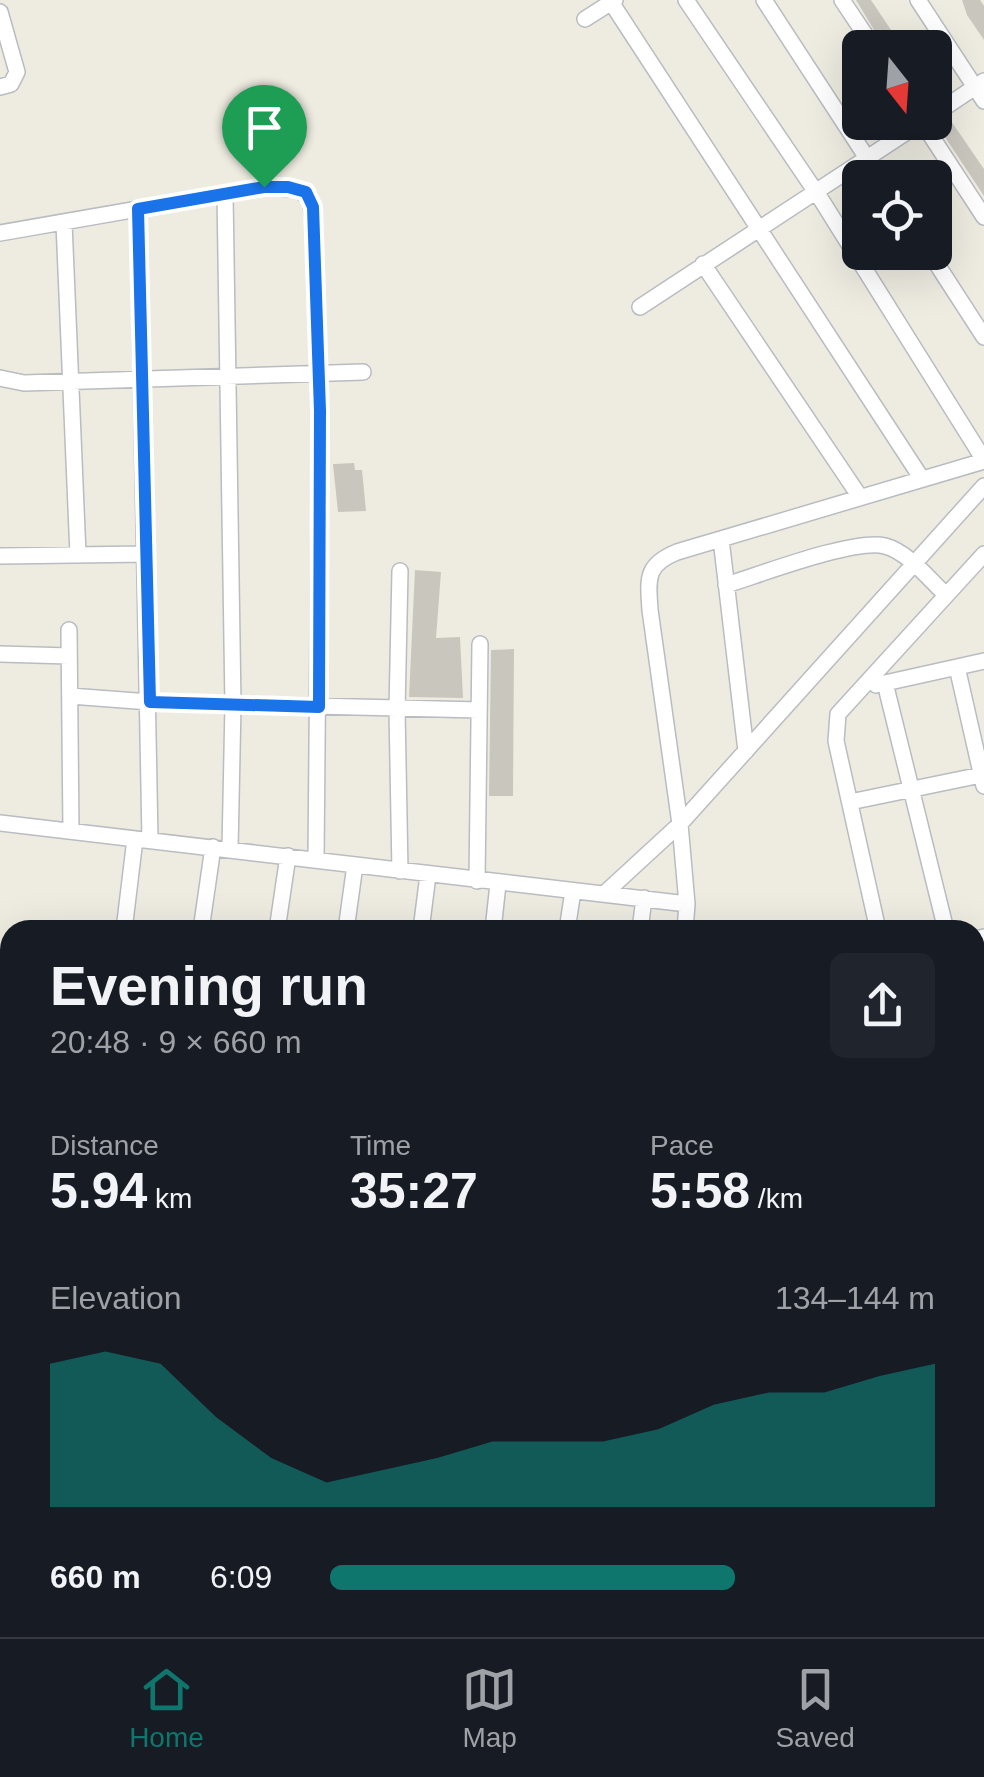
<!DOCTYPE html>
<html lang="en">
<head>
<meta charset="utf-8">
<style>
	body { margin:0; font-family:Helvetica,sans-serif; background:#20242c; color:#f1f3f6; height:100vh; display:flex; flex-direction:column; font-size:38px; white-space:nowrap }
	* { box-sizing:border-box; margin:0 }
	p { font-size:32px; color:#9ea1a6 }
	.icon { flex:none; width:55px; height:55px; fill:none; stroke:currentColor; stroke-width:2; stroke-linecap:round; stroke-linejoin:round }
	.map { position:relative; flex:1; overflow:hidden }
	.panel { position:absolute; left:0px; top:920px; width:985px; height:718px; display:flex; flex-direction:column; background:#171b24; border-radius:30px 30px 0 0; box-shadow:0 10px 40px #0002 }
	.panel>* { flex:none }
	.needle { width:65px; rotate:163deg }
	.tools { position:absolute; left:842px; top:30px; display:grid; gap:20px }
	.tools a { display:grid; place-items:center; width:110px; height:110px; border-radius:15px; background:#171b24; box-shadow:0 10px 40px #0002; font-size:50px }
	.pin { position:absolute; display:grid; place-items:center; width:85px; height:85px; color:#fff; margin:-102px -42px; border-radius:50% 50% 50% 0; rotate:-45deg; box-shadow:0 0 10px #0007 }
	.pin .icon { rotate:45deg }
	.round { display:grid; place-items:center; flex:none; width:105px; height:105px; border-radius:15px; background:#20242c }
	.summary { display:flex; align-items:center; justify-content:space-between; height:170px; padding:0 50px }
	h1 { font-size:55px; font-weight:600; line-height:75px }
	.figures { display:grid; grid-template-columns:repeat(3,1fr); gap:15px; height:170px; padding:10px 50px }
	.figures div { display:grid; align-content:center }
	.figures b { font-size:50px; font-weight:600 }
	.figures small { font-size:28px; font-weight:400 }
	.figures p { font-size:28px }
	.chart { height:280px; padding:20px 50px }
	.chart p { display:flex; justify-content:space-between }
	.chart svg { width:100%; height:180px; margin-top:10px; fill:#0f766e; opacity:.7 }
	ul { padding:0 50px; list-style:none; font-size:32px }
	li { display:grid; grid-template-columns:160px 120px 1fr; align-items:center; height:75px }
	li i { height:25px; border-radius:12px; background:#0f766e }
	.dock { display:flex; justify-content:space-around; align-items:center; height:140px; border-top:2px solid #363941; background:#171b24; font-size:28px; color:#9ea1a6 }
	.dock a { display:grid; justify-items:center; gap:5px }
	.dock .selected { color:#0f766e }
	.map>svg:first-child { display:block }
	.building { fill:#c9c6be }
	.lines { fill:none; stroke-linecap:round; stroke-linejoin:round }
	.minor-casing { stroke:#b9bcc1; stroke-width:18 }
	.secondary-casing { stroke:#babdc4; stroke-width:25 }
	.minor { stroke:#fff; stroke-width:15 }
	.secondary { stroke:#fff; stroke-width:22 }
	.route-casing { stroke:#fff; stroke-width:20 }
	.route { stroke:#1a73e8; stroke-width:12 }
</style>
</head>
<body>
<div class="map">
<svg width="984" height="1637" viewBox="0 0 984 1637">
	<rect width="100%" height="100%" fill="#eeece1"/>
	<path class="building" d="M856 0H871L903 48H885Z
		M962 0H980L984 6V40L967 15Z
		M949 118 984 169V196L937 125Z
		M354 463 355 470H362L366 511 338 512 333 464Z
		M415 570 441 572 436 638 460 637 463 698 409 697Z
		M514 649 513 796H489L491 650Z"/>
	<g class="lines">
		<defs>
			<path id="minor" d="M686 0 822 201 984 460
				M764 0 880 178
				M842 0 874 48
				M918 0 984 101
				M611 2 922 479
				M0 12 17 72 11 84 0 87
				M585 19 615 0
				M935 114 984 81
				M922 122 984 217
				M225 194 233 705 230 849
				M138 209 150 840
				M64 223 78 555
				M0 233 264 187 297 189 310 198 314 225 320 411 316 860
				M929 252 984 337
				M703 264 860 497
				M640 307 922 122
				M0 378 24 383 363 372
				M721 539 746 751
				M0 556 146 554
				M400 571 397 710 400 871
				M726 585C759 575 855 538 885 546 908 552 929 579 946 595
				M69 630 71 831
				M0 654 69 656
				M957 667 984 786
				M885 683 946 930
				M876 685 984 661
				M70 696 150 702 479 710
				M850 802 981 775
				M0 823 687 904 685 930
				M477 881 480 644
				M605 893 680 824 984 486
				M687 904 680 824 650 610C648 579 645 565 677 552L984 461
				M124 930 135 839
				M201 930 213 847
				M277 930 288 856
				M346 930 355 865
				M421 930 428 875
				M493 930 498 884
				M567 930 573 891
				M640 930 644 898
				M878 930 836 741 838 714 984 554
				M975 939 984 937
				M975 1057 984 1097
				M975 1173 984 1215
				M975 1319 984 1317
				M0 1371 10 1367
				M975 1547 980 1568
				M547 1628 548 1637
				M628 1628 629 1637
				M725 1628 729 1637
				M504 1637 509 1628"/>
			<path id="secondary" d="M0 1195 10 1210
				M277 1628 283 1637"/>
		</defs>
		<use href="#minor" class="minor-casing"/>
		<use href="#secondary" class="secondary-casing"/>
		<use href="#minor" class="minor"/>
		<use href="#secondary" class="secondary"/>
	</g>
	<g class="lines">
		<defs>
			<path id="route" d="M264 187H288L306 192 313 207 320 411 319 707 150 702 138 209Z"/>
		</defs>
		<use href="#route" class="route-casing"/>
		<use href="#route" class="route"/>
	</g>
</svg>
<div class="tools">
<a><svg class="needle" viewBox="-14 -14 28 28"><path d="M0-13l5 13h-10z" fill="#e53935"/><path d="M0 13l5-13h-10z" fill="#9ea1a6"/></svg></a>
<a><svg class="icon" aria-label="locate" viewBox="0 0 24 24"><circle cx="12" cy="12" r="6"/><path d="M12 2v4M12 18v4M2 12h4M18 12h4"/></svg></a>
</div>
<div class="pin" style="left:264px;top:187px;background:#1e9e55"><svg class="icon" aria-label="arrive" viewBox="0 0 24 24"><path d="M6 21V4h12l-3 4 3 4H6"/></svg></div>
<section class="panel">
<div class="summary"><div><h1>Evening run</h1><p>20:48 · 9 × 660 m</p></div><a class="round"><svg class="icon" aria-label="share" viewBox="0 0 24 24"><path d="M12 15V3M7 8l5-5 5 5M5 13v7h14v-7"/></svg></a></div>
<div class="figures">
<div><p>Distance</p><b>5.94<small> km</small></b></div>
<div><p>Time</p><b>35:27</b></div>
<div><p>Pace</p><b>5:58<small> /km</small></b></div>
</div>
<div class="chart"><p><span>Elevation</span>134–144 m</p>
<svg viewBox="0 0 160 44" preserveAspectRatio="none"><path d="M0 44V9L10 6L20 9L30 22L40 32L50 38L60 35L70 32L80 28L90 28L100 28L110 25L120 19L130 16L140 16L150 12L160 9V44z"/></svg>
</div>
<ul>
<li><b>660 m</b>6:09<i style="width:67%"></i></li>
</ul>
</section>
</div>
<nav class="dock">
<a class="selected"><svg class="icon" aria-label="home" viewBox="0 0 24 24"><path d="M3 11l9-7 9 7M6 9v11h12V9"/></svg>Home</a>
<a><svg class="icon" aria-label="map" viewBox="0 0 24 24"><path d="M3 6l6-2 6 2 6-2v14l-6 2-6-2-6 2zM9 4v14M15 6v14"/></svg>Map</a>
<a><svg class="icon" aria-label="saved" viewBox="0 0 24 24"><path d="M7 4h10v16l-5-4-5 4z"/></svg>Saved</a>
</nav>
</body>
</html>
